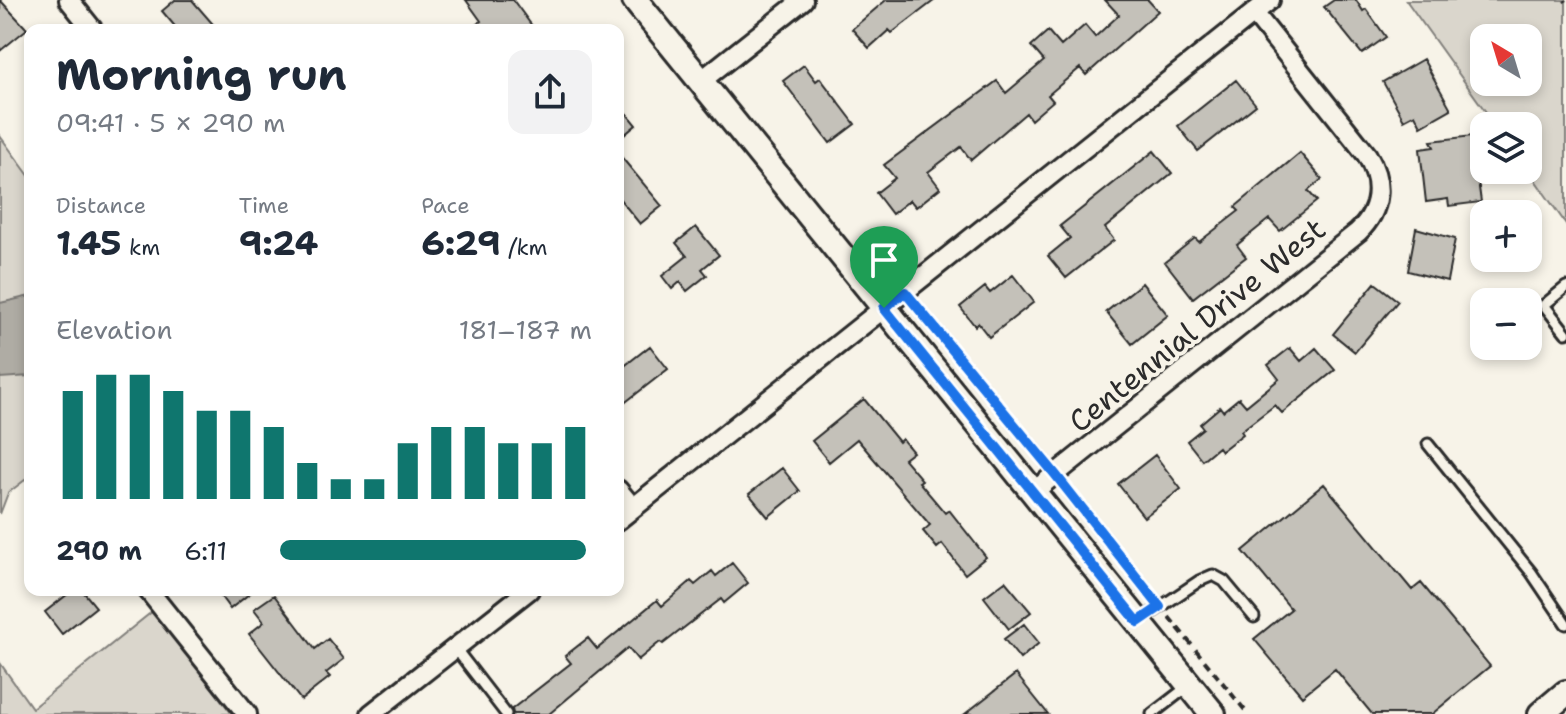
<!DOCTYPE html>
<html lang="en">
<head>
<meta charset="utf-8">
<style>
	body { margin:0; font-family:"Shantell Sans",sans-serif; background:#f2f2f3; color:#1f2937; height:100vh; display:flex; flex-direction:column; font-size:30px; white-space:nowrap }
	* { box-sizing:border-box; margin:0 }
	p { font-size:26px; color:#747a83 }
	.icon { flex:none; width:44px; height:44px; fill:none; stroke:currentColor; stroke-width:2; stroke-linecap:round; stroke-linejoin:round }
	.map { position:relative; flex:1; overflow:hidden }
	.details { position:absolute; left:24px; top:24px; width:600px; height:572px; display:flex; flex-direction:column; background:#fff; border-radius:16px; box-shadow:0 4px 12px #0003 }
	.details>* { flex:none }
	.needle { width:52px; rotate:322deg }
	.tools { position:absolute; left:1470px; top:24px; display:grid; gap:16px }
	.tools a { display:grid; place-items:center; width:72px; height:72px; border-radius:16px; background:#fff; box-shadow:0 4px 12px #0003; font-size:40px }
	.pin { position:absolute; display:grid; place-items:center; width:68px; height:68px; color:#fff; margin:-82px -34px; border-radius:50% 50% 50% 0; rotate:-45deg; box-shadow:0 0 8px #0007 }
	.pin .icon { rotate:45deg }
	.round { display:grid; place-items:center; flex:none; width:84px; height:84px; border-radius:16px; background:#f2f2f3 }
	.head { display:flex; align-items:center; justify-content:space-between; height:136px; padding:0 32px }
	h1 { font-size:44px; font-weight:700; line-height:60px }
	.figures { display:grid; grid-template-columns:repeat(3,1fr); gap:12px; height:136px; padding:8px 32px }
	.figures div { display:grid; align-content:center }
	.figures b { font-size:34px; font-weight:700 }
	.figures small { font-size:22px; font-weight:400 }
	.figures p { font-size:22px }
	.chart { height:224px; padding:16px 32px }
	.chart p { display:flex; justify-content:space-between }
	.chart svg { width:100%; height:144px; margin-top:8px; stroke:#0f766e; stroke-width:6 }
	ul { padding:0 32px; list-style:none; font-size:26px }
	li { display:grid; grid-template-columns:128px 96px 1fr; align-items:center; height:60px }
	li i { height:20px; border-radius:10px; background:#0f766e }
	.map>svg:first-child { display:block }
	.green { fill:#dad6cc; stroke:#82807c; stroke-width:2; fill-rule:evenodd }
	.water { fill:#afaca4; stroke:#7a7874; stroke-width:2 }
	.building { fill:#c4c1b9; stroke:#2b2b2b; stroke-width:2 }
	.lines { fill:none; stroke-linecap:round; stroke-linejoin:round }
	.lane-casing { stroke:#2b2b2b; stroke-width:15 }
	.street-casing { stroke:#2b2b2b; stroke-width:24 }
	.secondary-casing { stroke:#2b2b2b; stroke-width:30 }
	.path { stroke:#2b2b2b; stroke-width:4; stroke-dasharray:8 6; stroke-linecap:butt }
	.lane { stroke:#f7f3e8; stroke-width:9 }
	.street { stroke:#f7f3e8; stroke-width:18 }
	.secondary { stroke:#f7f3e8; stroke-width:24 }
	.route-casing { stroke:#fff; stroke-width:16 }
	.route { stroke:#1a73e8; stroke-width:10 }
	.labels { text-anchor:middle; dominant-baseline:central; stroke-width:8; stroke-linejoin:round; paint-order:stroke }
	.street-label { font-size:30px; fill:#2b2b2b; stroke:#f7f3e8 }
</style>
</head>
<body>
<div class="map">
<svg width="1566" height="714" viewBox="0 0 1566 714">
	<rect width="100%" height="100%" fill="#f7f3e8"/>
	<filter id="ink" filterUnits="userSpaceOnUse"><feTurbulence type="fractalNoise" baseFrequency=".0125" numOctaves="2"/><feDisplacementMap in="SourceGraphic" scale="16" xChannelSelector="R" yChannelSelector="G"/><feConvolveMatrix kernelMatrix="1 2 1 2 8 2 1 2 1" color-interpolation-filters="sRGB"/></filter>
	<g filter="url(#ink)">
		<path class="green" d="M1406 0H1566V224L1528 170V126H1496ZM1484 38H1528V82H1484Z
			M0 136 30 177V476L8 493 0 514Z
			M153 611 232 714H0V663L32 708Z"/>
		<path class="water" d="M30 296V376L0 378V303Z"/>
		<path class="building" d="M0 0 27 29 0 51Z
			M175 0H192L218 30H178L162 11Z
			M466 0H513L535 30H469L481 21Z
			M886 0H935L892 33 889 30 869 48 852 29Z
			M1105 0H1148L1158 11 1086 75 1080 68 1048 95 1053 101 1031 120 1026 113 971 160 961 147 928 172 940 188 916 207 910 200 892 214 876 193 895 178 884 165 997 81 1006 93 1044 61 1031 46 1048 31 1061 46 1085 25 1095 37 1119 15Z
			M1334 0H1356L1363 11 1366 9 1386 37 1362 54 1324 7Z
			M1423 59 1451 109 1421 126 1415 114 1404 120 1383 82Z
			M804 65 816 81 820 78 855 124 830 143 783 81Z
			M1236 80 1256 105 1198 151 1178 126Z
			M618 103 636 125 618 140Z
			M1472 136 1481 202 1449 206 1448 199 1426 202 1420 149 1434 147 1431 141Z
			M1154 151 1172 173 1105 228 1114 240 1066 278 1048 256 1070 238 1060 226Z
			M618 153 662 206 640 224 618 197Z
			M1300 153 1322 179 1308 191 1317 201 1280 231 1269 219 1237 245 1246 257 1193 298 1165 262 1195 238 1199 242 1239 211 1235 207Z
			M696 227 719 255 702 269 707 275 687 291 680 282 672 289 662 276 687 256 676 243Z
			M1416 228 1455 239 1447 281 1408 271Z
			M1013 275 1034 302 989 337 978 323 975 326 960 307 985 287 990 293Z
			M1142 283 1168 315 1132 344 1106 312Z
			M1375 283 1398 301 1355 352 1333 334Z
			M650 346 668 369 618 408V371Z
			M1290 348 1301 361 1316 348 1335 370 1282 413 1275 405 1241 431 1243 434 1221 451 1218 447 1202 460 1187 441 1203 428 1200 424 1220 407 1223 411 1239 398 1246 406 1279 379 1268 365Z
			M864 399 899 442 902 439 913 452 904 459 922 480 919 482 945 513 949 510 986 557 965 574 942 544 937 548 923 531 930 525 857 439 829 462 812 441Z
			M1155 455 1181 489 1144 517 1118 484Z
			M782 468 800 491 768 517 749 494Z
			M1324 484 1412 590 1421 583 1490 666 1432 714H1372L1335 669 1302 696 1254 639 1291 609 1243 551Z
			M732 563 748 583 724 603 721 599 663 644 660 642 638 660 628 648 549 714H513L512 709 571 663 565 656 588 638 597 649 657 600 662 606 691 581 695 585 712 571 716 576Z
			M1005 581 1031 612 1009 629 984 597Z
			M73 590H82L96 607 62 634 45 612Z
			M216 590H254L230 609Z
			M274 595 315 649 328 639 344 659 326 673 330 677 301 700 249 634 264 622 254 609Z
			M1024 624 1039 643 1020 659 1004 639Z
			M1016 674 1048 714H965Z"/>
		<g class="lines">
			<defs>
				<path id="lane" d="M1566 287 1544 305 1566 333
					M1428 444 1531 572 1566 624
					M1141 620 1199 581 1213 575 1224 581 1254 617
					M455 648 506 714
					M1152 714 1187 687"/>
				<path id="street" d="M69 0 93 30
					M701 81 803 0
					M618 490 633 508
					M1033 492 1358 232C1382 209 1383 182 1367 155L1254 13
					M618 520 1270 0
					M148 590 247 714
					M371 714 529 590"/>
				<path id="secondary" d="M635 0 1213 714
					M1541 714 1566 693"/>
			</defs>
			<use href="#lane" class="lane-casing"/>
			<use href="#street" class="street-casing"/>
			<use href="#secondary" class="secondary-casing"/>
			<path class="path" d="M1565 0 1566 2
				M917 306 1044 460
				M1067 488 1153 598
				M1169 617 1248 714"/>
			<use href="#lane" class="lane"/>
			<use href="#street" class="street"/>
			<use href="#secondary" class="secondary"/>
		</g>
	</g>
	<g class="lines" filter="url(#ink)">
		<defs>
			<path id="route" d="M905 292 1055 474 1160 607 1138 622 884 308Z"/>
		</defs>
		<use href="#route" class="route-casing"/>
		<use href="#route" class="route"/>
	</g>
	<g class="labels">
		<g class="street-label">
			<text transform="translate(1197 325) rotate(-39)">Centennial Drive West</text>
		</g>
	</g>
</svg>
<div class="tools">
<a><svg class="needle" viewBox="-14 -14 28 28"><path d="M0-13l5 13h-10z" fill="#e53935"/><path d="M0 13l5-13h-10z" fill="#747a83"/></svg></a>
<a><svg class="icon" aria-label="layers" viewBox="0 0 24 24"><path d="M12 4l9 5-9 5-9-5zM3 14l9 5 9-5"/></svg></a>
<a>+</a>
<a>−</a>
</div>
<div class="pin" style="left:884px;top:308px;background:#1e9e55"><svg class="icon" aria-label="arrive" viewBox="0 0 24 24"><path d="M6 21V4h12l-3 4 3 4H6"/></svg></div>
<section class="details">
<div class="head"><div><h1>Morning run</h1><p>09:41 · 5 × 290 m</p></div><a class="round"><svg class="icon" aria-label="share" viewBox="0 0 24 24"><path d="M12 15V3M7 8l5-5 5 5M5 13v7h14v-7"/></svg></a></div>
<div class="figures">
<div><p>Distance</p><b>1.45<small> km</small></b></div>
<div><p>Time</p><b>9:24</b></div>
<div><p>Pace</p><b>6:29<small> /km</small></b></div>
</div>
<div class="chart"><p><span>Elevation</span>181–187 m</p>
<svg viewBox="0 0 160 44" preserveAspectRatio="none"><path d="M5 44V11M15 44V6M25 44V6M35 44V11M45 44V17M55 44V17M65 44V22M75 44V33M85 44V38M95 44V38M105 44V27M115 44V22M125 44V22M135 44V27M145 44V27M155 44V22"/></svg>
</div>
<ul>
<li><b>290 m</b>6:11<i style="width:98%"></i></li>
</ul>
</section>
</div>
</body>
</html>
